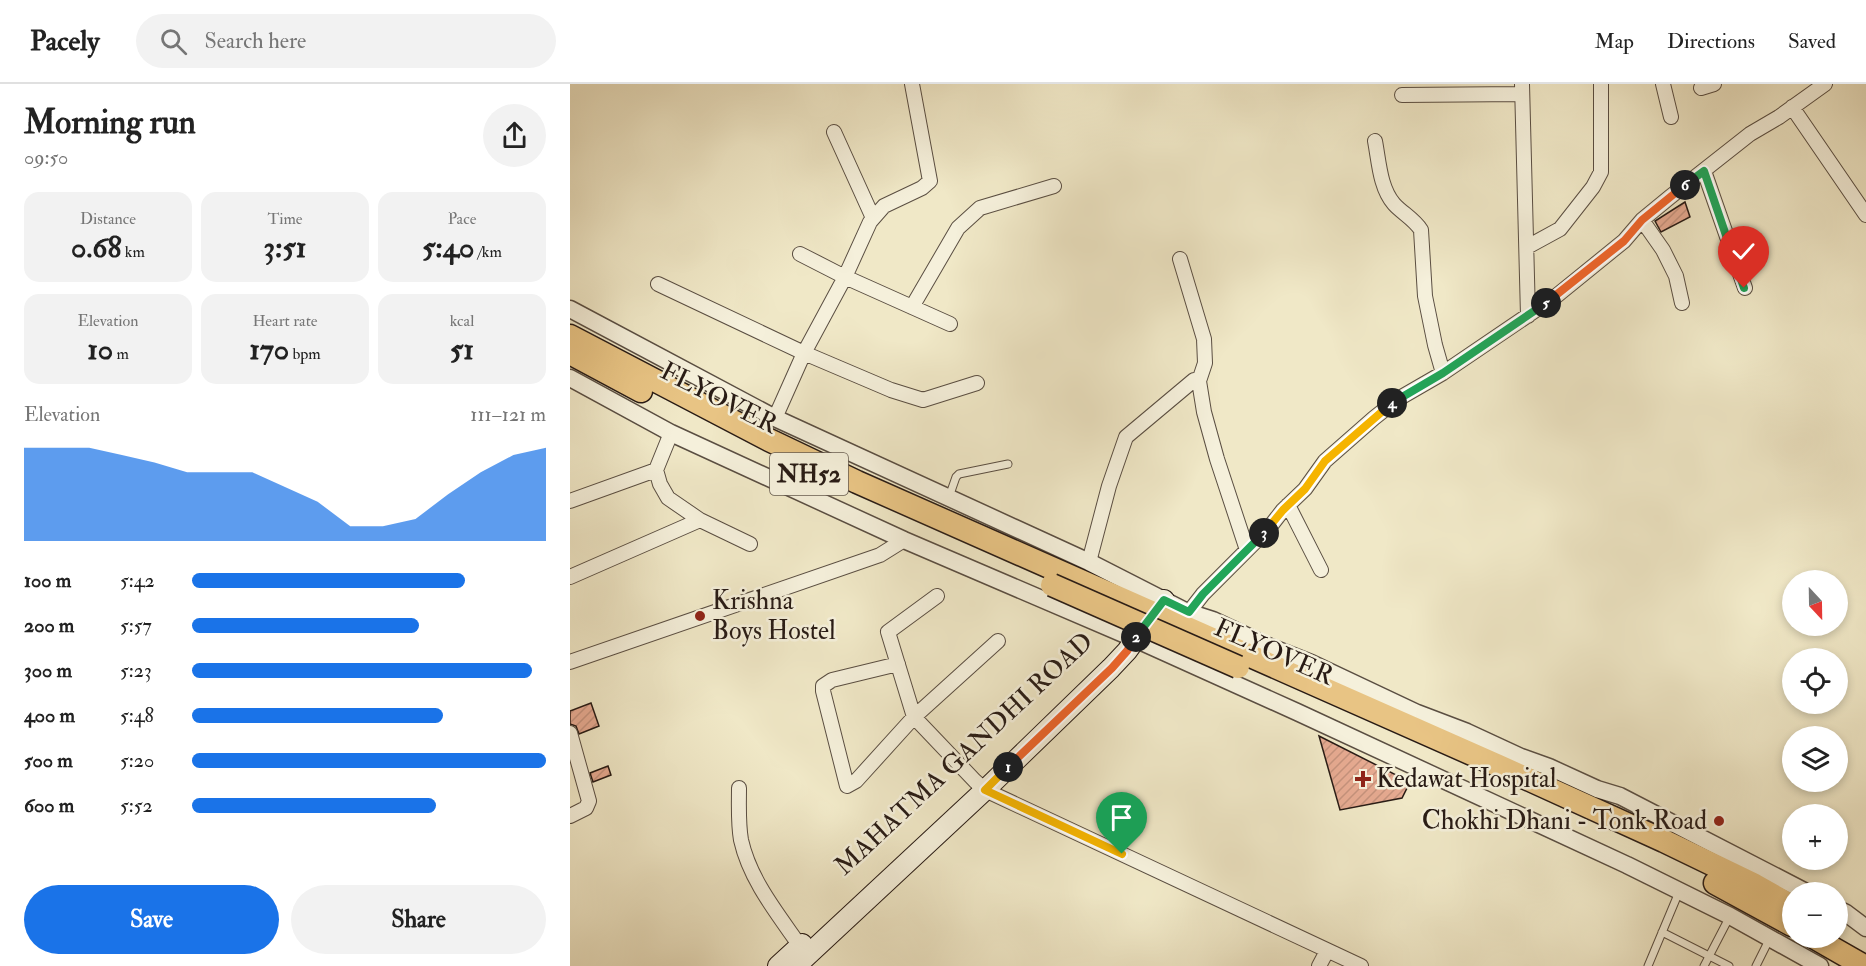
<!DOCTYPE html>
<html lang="en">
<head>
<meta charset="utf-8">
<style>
	body { margin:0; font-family:"IM FELL Double Pica",serif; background:#f2f2f2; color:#222; height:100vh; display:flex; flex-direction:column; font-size:22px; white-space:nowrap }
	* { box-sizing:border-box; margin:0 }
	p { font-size:20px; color:#767676 }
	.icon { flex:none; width:33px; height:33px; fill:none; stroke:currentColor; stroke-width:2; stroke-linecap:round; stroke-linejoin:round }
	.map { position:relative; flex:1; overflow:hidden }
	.side { display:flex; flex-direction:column; background:#fff; width:570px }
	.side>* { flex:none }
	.needle { width:39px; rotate:158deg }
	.fabs { position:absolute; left:1212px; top:486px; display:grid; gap:12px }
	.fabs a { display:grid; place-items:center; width:66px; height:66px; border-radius:50%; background:#fff; box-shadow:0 3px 9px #0003; font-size:30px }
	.pin { position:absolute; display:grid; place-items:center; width:51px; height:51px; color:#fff; margin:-62px -26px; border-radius:50% 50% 50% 0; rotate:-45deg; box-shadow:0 0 6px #0007 }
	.pin .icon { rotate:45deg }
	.km { position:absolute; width:30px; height:30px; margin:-15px; border-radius:50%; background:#222; color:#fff; font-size:16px; line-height:30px; text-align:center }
	.round { display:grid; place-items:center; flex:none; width:63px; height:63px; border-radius:32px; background:#f2f2f2 }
	.head { display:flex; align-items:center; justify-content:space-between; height:102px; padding:0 24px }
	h1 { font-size:33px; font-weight:800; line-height:45px }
	.figures { display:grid; grid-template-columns:repeat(3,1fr); gap:9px; height:102px; padding:6px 24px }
	.figures div { display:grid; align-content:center; border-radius:15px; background:#f2f2f2; text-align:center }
	.figures b { font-size:30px; font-weight:800 }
	.figures small { font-size:16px; font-weight:400 }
	.figures p { font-size:16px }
	.chart { height:168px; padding:12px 24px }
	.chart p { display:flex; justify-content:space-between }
	.chart svg { width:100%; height:108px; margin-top:6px; fill:#1a73e8; opacity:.7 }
	.button { display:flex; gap:12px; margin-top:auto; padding:12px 24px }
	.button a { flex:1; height:69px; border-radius:36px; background:#1a73e8; color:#fff; font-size:24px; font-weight:800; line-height:69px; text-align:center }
	.button a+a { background:#f2f2f2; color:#222 }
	ul { padding:0 24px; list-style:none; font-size:20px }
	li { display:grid; grid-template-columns:96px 72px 1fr; align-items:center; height:45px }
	li i { height:15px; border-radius:8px; background:#1a73e8 }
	header { display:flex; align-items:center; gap:36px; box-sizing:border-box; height:84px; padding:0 30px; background:#fff; border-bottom:2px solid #e0e0e0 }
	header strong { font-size:28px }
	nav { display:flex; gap:33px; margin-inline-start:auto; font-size:21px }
	.search { width:420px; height:54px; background:#f2f2f2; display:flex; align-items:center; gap:15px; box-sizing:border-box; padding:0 21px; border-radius:33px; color:#767676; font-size:22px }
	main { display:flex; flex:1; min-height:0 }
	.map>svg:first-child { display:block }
	.building { fill:url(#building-hatch); stroke:#281b15; stroke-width:1.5 }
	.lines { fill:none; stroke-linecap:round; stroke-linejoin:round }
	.service-casing { stroke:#5a4e42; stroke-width:9 }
	.minor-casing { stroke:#5a4e42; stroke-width:16 }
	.tertiary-casing { stroke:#5a4e42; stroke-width:19 }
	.secondary-casing { stroke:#281b15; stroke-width:22 }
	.trunk-casing { stroke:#281b15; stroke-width:25 }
	.service { stroke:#f5f0db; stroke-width:7 }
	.minor { stroke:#f5f0db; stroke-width:14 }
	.tertiary { stroke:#f5f0db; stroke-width:16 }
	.secondary { stroke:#f5f0db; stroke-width:20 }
	.trunk { stroke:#e8c484; stroke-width:22 }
	.trunk-bridge-casing { stroke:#281b15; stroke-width:25; stroke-linecap:butt }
	.trunk-bridge { stroke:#e8c484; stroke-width:22 }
	.split-1-casing { stroke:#fff; stroke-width:12 }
	.split-2-casing { stroke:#fff; stroke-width:12 }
	.split-3-casing { stroke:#fff; stroke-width:12 }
	.split-4-casing { stroke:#fff; stroke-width:12 }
	.split-5-casing { stroke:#fff; stroke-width:12 }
	.split-6-casing { stroke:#fff; stroke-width:12 }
	.split-7-casing { stroke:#fff; stroke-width:12 }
	.split-1 { stroke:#f5b400; stroke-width:8 }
	.split-2 { stroke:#f0652b; stroke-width:8 }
	.split-3 { stroke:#22a559; stroke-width:8 }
	.split-4 { stroke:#f5b400; stroke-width:8 }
	.split-5 { stroke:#22a559; stroke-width:8 }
	.split-6 { stroke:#f0652b; stroke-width:8 }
	.split-7 { stroke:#22a559; stroke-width:8 }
	.poi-dot { fill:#8f2418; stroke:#f5f0db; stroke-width:2 }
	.labels { text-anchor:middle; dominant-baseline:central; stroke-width:5; stroke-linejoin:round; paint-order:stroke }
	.shield { fill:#f5f0db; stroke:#665b50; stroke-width:1.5 }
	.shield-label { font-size:24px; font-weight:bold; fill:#281b15 }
	.street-label { font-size:26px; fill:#281b15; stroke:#f5f0db }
	.poi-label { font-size:26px; fill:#281b15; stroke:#f5f0db; text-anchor:start }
</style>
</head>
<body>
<header>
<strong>Pacely</strong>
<div class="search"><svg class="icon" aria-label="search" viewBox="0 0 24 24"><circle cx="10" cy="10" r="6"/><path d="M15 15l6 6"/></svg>Search here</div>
<nav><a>Map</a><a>Directions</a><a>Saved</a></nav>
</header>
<main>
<section class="side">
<div class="head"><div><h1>Morning run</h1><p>09:50</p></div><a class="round"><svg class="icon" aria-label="share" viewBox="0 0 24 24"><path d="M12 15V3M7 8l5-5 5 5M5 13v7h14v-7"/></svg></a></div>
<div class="figures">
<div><p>Distance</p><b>0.68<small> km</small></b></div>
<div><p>Time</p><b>3:51</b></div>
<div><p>Pace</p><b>5:40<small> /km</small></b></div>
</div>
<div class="figures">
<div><p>Elevation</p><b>10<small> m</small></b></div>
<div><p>Heart rate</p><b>170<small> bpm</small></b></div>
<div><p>kcal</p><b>51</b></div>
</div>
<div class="chart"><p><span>Elevation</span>111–121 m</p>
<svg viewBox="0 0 160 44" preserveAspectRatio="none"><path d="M0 44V6L10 6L20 6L30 9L40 12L50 16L60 16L70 16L80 22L90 28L100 38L110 38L120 35L130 25L140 16L150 9L160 6V44z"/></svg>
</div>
<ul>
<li><b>100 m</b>5:42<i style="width:77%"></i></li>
<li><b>200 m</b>5:57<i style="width:64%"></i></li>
<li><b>300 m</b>5:23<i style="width:96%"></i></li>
<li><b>400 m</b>5:48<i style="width:71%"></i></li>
<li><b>500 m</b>5:20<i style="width:100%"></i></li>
<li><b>600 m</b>5:52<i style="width:69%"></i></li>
</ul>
<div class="button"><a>Save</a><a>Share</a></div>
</section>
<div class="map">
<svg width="1296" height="882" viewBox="0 0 1296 882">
	<defs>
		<pattern id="building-hatch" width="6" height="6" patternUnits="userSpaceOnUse" patternTransform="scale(1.5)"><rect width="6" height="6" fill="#e6aa91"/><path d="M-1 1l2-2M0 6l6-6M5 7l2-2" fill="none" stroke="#c5927c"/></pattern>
	</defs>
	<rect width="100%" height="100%" fill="#f0e8c7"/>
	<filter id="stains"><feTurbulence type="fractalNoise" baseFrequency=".00333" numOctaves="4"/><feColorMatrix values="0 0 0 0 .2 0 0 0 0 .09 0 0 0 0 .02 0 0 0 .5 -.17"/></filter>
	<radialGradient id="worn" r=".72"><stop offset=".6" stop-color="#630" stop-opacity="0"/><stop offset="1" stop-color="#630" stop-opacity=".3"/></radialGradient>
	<path class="building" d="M1115 118 1120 133 1091 148 1085 137Z
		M21 619 29 642 9 650 6 642 0 640V627Z
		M749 652 840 698 832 714 770 726Z
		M38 682 41 691 23 698 20 689Z"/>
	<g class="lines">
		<defs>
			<path id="service" d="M379 413 386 393 389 390 438 380
				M1092 848 1159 882
				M1078 882 1109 808
				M1134 882 1160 832
				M1186 882 1200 854"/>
			<path id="minor" d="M952 0 958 232
				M1093 0 1101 33
				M1131 4 1144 0
				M832 11 952 10
				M1222 23 1296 131
				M264 48 303 134
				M805 57C809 78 810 104 824 120 832 129 844 135 851 146L855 212 865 261 873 289
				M1134 87 1175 204
				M1072 136 1093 166 1106 192 1112 219
				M957 163 990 145 1023 103 1031 88V0
				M230 170 275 193 380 240
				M610 175 634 255 635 279 629 297
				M88 200 234 269 321 306 353 316 407 299
				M342 223 388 144 410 124 484 102
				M205 334 234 269 275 193 300 138 314 122 352 104 360 97 342 0
				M0 417 86 386
				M718 421 751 486
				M130 436 180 460
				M519 478 539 402 556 353 624 296 629 297 634 328 647 375 677 466
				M0 493 130 436 98 414 90 400 86 386 101 349
				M367 512 318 548 344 633 405 697 415 706 791 882
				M619 528 633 510 699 444 713 426 735 405 755 377 804 334 828 315 873 289 985 213 1054 157 1072 136 1100 113 1180 50 1209 33 1255 0
				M0 578 310 471 334 456
				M328 580 262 596 253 602V607L277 702 286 697 344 633 428 557
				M0 649 19 717 16 724 0 732
				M169 704C169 721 168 739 171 756 180 796 207 829 230 862
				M749 882 757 867"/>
			<path id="tertiary" d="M0 225 205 334 519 478 615 527 643 536 698 562 741 579 847 629 897 648 951 673 979 683 1027 705 1050 712 1236 808
				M0 294 101 349 334 456 565 555 727 628 1057 781 1160 832 1250 882
				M1268 825 1276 829 1296 844"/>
			<path id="secondary" d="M208 882 232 860
				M226 882 415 706 541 584 557 567 594 516"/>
			<path id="trunk" d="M0 252 199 356 287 398 929 682 1094 757 1185 801 1222 822
				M0 269 71 307
				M1145 799 1222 841
				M1245 854 1294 882"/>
		</defs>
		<use href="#service" class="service-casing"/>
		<use href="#minor" class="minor-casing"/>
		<use href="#tertiary" class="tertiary-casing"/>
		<use href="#secondary" class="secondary-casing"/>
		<use href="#trunk" class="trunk-casing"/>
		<use href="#service" class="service"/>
		<use href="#minor" class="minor"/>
		<use href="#tertiary" class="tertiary"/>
		<use href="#secondary" class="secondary"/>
		<use href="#trunk" class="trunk"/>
		<defs>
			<path id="trunk-bridge" d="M482 501 668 583"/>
		</defs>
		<use href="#trunk-bridge" class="trunk-bridge-casing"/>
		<use href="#trunk-bridge" class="trunk-bridge"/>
	</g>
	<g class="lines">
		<defs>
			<path id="split-1" d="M438 683 415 706 552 770"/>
			<path id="split-2" d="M438 683 542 584 557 567 566 553"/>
			<path id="split-3" d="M566 553 594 516 619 528 633 510 694 449"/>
			<path id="split-4" d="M694 449 713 426 735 405 755 377 822 319"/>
			<path id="split-5" d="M822 319 873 289 976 219"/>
			<path id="split-6" d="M976 219 1054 157 1072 136 1115 101"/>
			<path id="split-7" d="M1115 101 1134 87 1174 204"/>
		</defs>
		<use href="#split-1" class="split-1-casing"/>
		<use href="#split-2" class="split-2-casing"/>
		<use href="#split-3" class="split-3-casing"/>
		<use href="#split-4" class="split-4-casing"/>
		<use href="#split-5" class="split-5-casing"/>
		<use href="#split-6" class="split-6-casing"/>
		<use href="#split-7" class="split-7-casing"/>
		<use href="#split-1" class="split-1"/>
		<use href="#split-2" class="split-2"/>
		<use href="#split-3" class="split-3"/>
		<use href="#split-4" class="split-4"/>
		<use href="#split-5" class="split-5"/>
		<use href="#split-6" class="split-6"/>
		<use href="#split-7" class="split-7"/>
	</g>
	<g class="poi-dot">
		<circle cx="130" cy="532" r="6"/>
		<path d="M790 686h6v6h6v6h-6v6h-6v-6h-6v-6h6z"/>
		<circle cx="1149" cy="737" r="6"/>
	</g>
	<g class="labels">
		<rect class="shield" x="200" y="369" width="78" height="42" rx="4.5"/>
		<g class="shield-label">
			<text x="239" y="390">NH52</text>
		</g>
		<g class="street-label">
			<text transform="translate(149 314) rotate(27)">FLYOVER</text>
			<text transform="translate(704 568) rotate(24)">FLYOVER</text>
			<text transform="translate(394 670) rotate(-43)">MAHATMA GANDHI ROAD</text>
		</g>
		<g class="poi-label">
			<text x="142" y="517">Krishna<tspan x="142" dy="30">Boys Hostel</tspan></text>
			<text x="806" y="695">Kedawat Hospital</text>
			<text x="1137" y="737" text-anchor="end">Chokhi Dhani - Tonk Road</text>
		</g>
	</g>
	<rect width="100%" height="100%" filter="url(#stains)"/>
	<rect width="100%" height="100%" fill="url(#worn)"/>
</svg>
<div class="fabs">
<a><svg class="needle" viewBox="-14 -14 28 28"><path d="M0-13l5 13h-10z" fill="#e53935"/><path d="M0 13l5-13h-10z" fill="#767676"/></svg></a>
<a><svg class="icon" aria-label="locate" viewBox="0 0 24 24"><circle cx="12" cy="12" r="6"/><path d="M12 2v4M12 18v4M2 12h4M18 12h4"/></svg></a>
<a><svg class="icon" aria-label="layers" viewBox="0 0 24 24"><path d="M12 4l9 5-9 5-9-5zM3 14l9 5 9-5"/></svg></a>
<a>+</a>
<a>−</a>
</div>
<div class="pin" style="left:552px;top:770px;background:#1e9e55"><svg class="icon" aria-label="arrive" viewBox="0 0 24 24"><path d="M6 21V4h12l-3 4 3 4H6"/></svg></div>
<div class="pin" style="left:1174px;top:204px;background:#d93025"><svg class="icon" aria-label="check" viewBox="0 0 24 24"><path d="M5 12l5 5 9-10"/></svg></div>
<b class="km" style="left:438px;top:683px">1</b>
<b class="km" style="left:566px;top:553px">2</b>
<b class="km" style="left:694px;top:449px">3</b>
<b class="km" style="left:822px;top:319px">4</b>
<b class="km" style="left:976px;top:219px">5</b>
<b class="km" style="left:1115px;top:101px">6</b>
</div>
</main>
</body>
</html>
